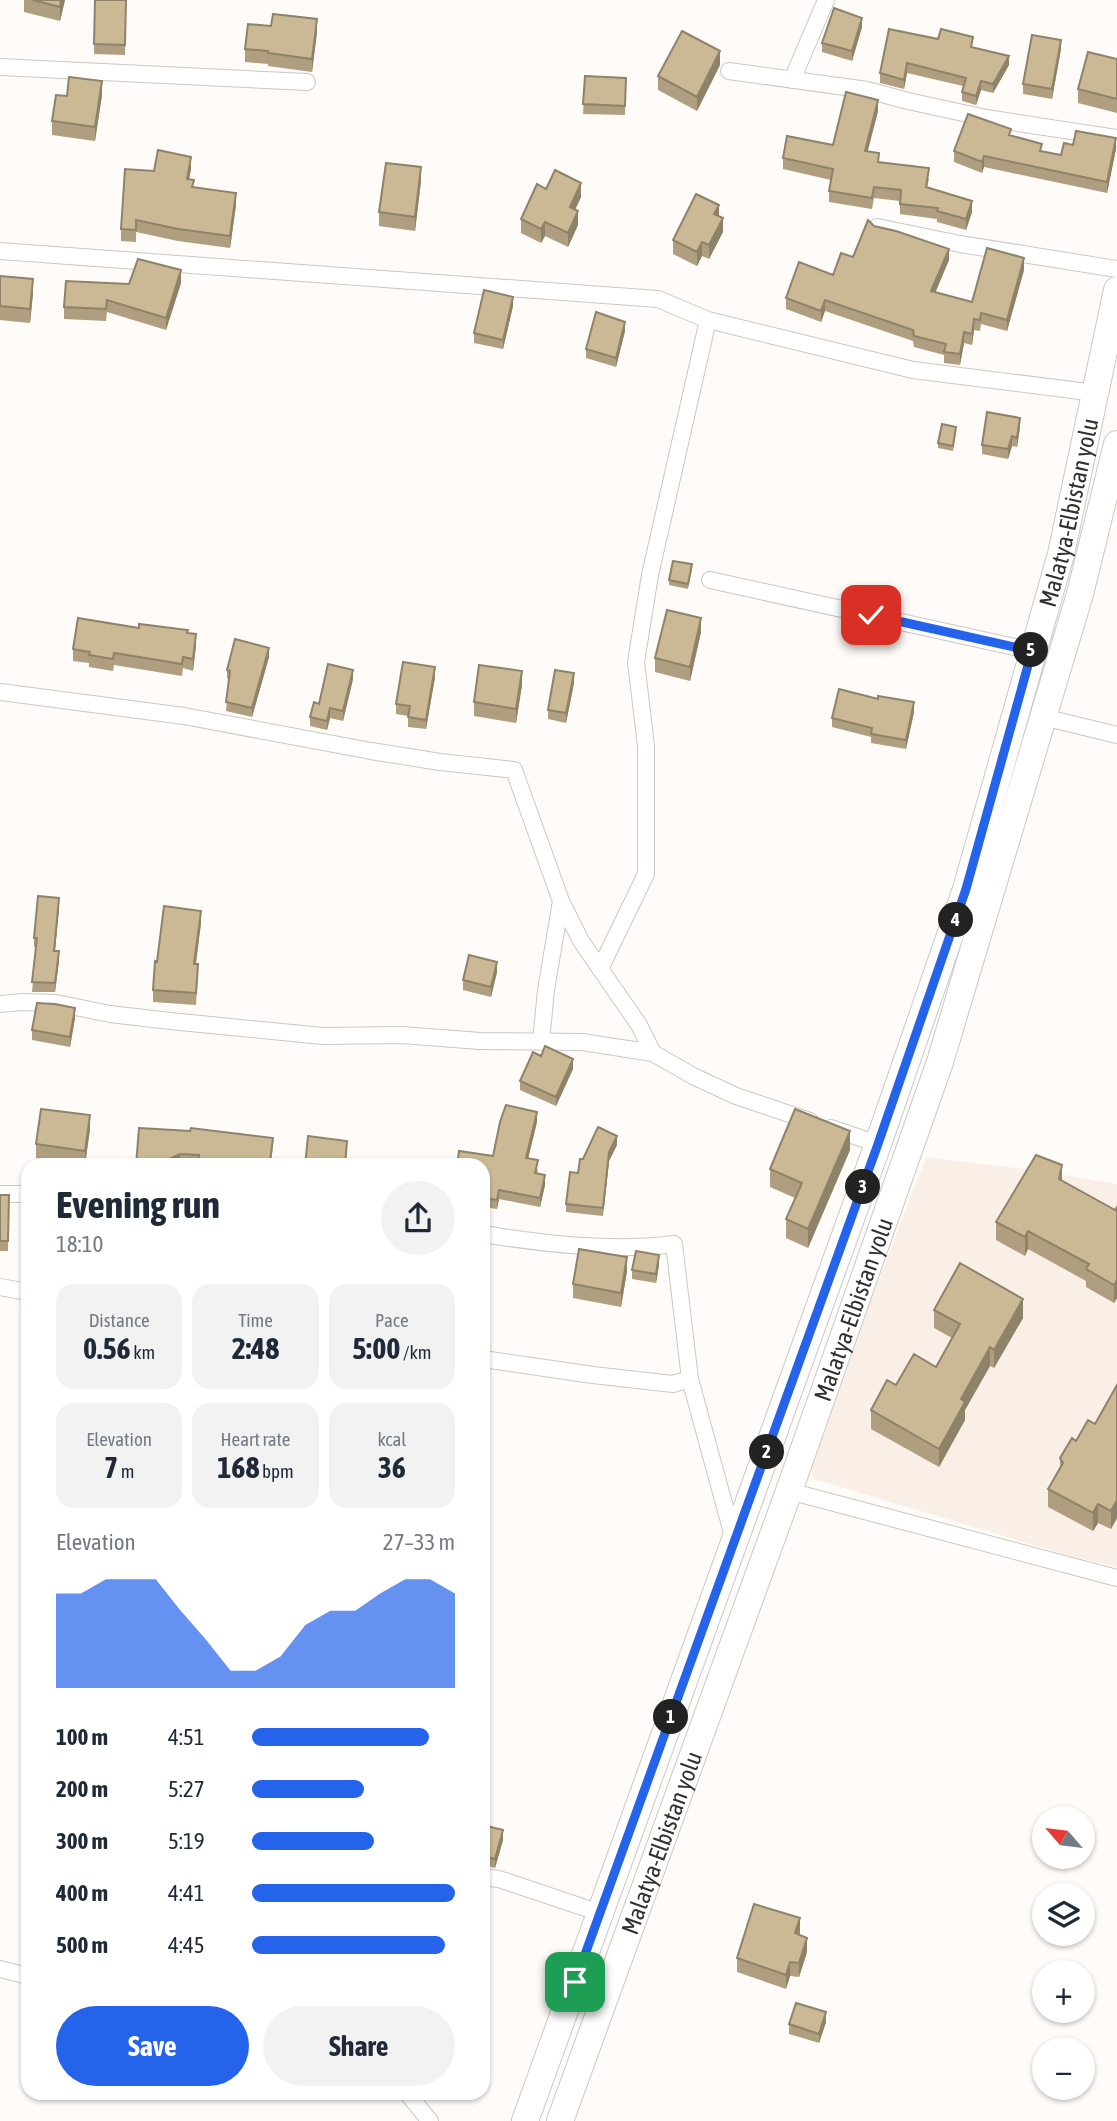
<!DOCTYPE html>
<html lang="en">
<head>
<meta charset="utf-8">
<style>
	body { margin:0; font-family:"Asap Condensed",sans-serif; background:#f2f2f3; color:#1f2937; height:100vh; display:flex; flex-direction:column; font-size:26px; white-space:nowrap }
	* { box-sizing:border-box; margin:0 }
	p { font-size:23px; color:#747a83 }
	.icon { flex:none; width:38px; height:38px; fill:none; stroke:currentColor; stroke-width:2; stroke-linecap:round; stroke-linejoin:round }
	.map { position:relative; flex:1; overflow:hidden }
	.side { position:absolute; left:21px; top:1158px; width:469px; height:942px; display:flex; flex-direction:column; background:#fff; border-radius:21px; box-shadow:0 2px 5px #0004 }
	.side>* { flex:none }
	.needle { width:46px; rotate:298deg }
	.fabs { position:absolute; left:1032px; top:1806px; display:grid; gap:14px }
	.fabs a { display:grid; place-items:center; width:63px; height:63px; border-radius:50%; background:#fff; box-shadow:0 2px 5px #0004; font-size:35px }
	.pin { position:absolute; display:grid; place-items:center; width:60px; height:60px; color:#fff; margin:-30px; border-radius:14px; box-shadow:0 4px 10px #0006 }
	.km { position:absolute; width:35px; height:35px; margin:-18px; border-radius:50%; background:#222; color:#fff; font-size:19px; line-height:35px; text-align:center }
	.round { display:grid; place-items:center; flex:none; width:74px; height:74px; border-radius:37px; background:#f2f2f3 }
	.headline { display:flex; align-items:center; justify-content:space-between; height:119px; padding:0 35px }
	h1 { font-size:38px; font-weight:700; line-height:52px }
	.stats { display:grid; grid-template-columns:repeat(3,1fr); gap:10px; height:119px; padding:7px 35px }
	.stats div { display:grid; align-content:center; border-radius:18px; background:#f2f2f3; text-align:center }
	.stats b { font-size:30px; font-weight:700 }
	.stats small { font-size:19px; font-weight:400 }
	.stats p { font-size:19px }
	.chart { height:196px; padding:14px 35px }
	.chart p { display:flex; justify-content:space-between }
	.chart svg { width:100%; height:126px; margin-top:7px; fill:#2563eb; opacity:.7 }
	.action { display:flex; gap:14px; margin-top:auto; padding:14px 35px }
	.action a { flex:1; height:80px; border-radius:42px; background:#2563eb; color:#fff; font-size:28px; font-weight:700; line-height:80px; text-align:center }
	.action a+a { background:#f2f2f3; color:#1f2937 }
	ul { padding:0 35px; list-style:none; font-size:23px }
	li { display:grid; grid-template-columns:112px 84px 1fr; align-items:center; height:52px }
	li i { height:18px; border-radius:9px; background:#2563eb }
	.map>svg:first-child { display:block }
	.built { fill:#faefe6 }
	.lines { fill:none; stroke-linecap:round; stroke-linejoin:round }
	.street-casing { stroke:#ccc7c3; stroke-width:18 }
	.primary-casing { stroke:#ccc7c3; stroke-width:28 }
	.street { stroke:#fff; stroke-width:16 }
	.primary { stroke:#fff; stroke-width:26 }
	.wall { fill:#af9f80 }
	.shaded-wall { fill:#8e8268 }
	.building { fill:#cbb995; stroke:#8e8268; stroke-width:2 }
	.route-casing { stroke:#fff; stroke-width:14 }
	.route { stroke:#2563eb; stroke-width:9 }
	.labels { text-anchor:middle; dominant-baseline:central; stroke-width:6; stroke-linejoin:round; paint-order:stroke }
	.street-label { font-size:24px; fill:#32302f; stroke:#fff }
</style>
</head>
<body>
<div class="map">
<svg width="1117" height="2121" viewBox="0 0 1117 2121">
	<rect width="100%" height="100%" fill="#fffbf8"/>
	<path class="built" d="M926 1157 1041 1171 1117 1184V1567L1067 1555 814 1479 808 1462Z"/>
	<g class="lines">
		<defs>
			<path id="street" d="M0 67 307 82
				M729 71 867 90 908 101 986 118 1117 138
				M792 80 826 0
				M877 227 960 244 1117 269
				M0 251 658 299 708 320 913 370 1096 393
				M710 580 1033 651
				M0 692 184 716 371 751 440 762 514 770 561 901 581 941 639 1025 653 1053 693 1076 736 1096 810 1121
				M1043 717 1117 735
				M600 969 646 874V746L636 662 650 575 708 320
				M0 1004 22 1002 56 1003 110 1014 170 1021 323 1036 402 1035 480 1041 582 1042 653 1053
				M541 1042 546 990 561 901
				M831 1128 878 1144
				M0 1194H28
				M483 1234C546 1244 611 1252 674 1244L690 1379 734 1540
				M0 1287 28 1292
				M483 1359 593 1375 673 1384 690 1379
				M789 1491 1117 1578
				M483 1877 499 1879 600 1913
				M0 1969 28 1976
				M407 2093 430 2121"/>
			<g id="primary">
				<path id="s1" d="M525 2121 878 1144 966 889 1061 554 1117 290"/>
				<path id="s2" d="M560 2121 789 1491 940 1062 1080 594 1117 444"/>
			</g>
		</defs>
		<use href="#street" class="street-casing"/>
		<use href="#primary" class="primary-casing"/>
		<use href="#street" class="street"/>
		<use href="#primary" class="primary"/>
	</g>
	<path class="wall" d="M24 0H65L60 21 24 12Z
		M95 0H126L125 55 94 54Z
		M862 27 852 61 822 52V43Z
		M889 29 973 47 1009 65 993 93 981 90 976 105 962 101V92L963 86 907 73 904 89 880 83V73Z
		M317 32 312 72 268 66V64L245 62V49Z
		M1061 49 1052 99 1023 94V84Z
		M1117 59V113L1078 103V89Z
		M720 65 697 111 658 90V76Z
		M585 76 626 78 625 115 583 114Z
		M102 95 95 141 52 135V121L67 96Z
		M878 111 867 152 879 162 929 179 927 188 972 212 966 230 937 222V219L900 214V201L874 198 872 209 829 202V191L831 180 783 169V158L833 145Z
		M1011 136 1042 151 1061 155 1073 145 1116 149 1107 193 984 167 982 173 954 162V151Z
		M191 169 189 179 194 187 236 205 230 248 178 241 136 232V242L121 241V229L154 171Z
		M421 181 415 231 379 226V212Z
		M546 189 581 197 575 209 578 225 568 247 545 236 541 243 521 233V219Z
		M719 216 723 232 709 259 702 256 697 266 673 254V240Z
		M874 226 949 260 935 292 972 302 1024 270 1007 331 981 324 980 331 974 330 972 345 964 343 960 365 944 363V355L914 347 913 341 825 311 821 322 786 309V298L833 275 853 257Z
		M0 276 33 293 30 323 0 320Z
		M181 283 166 330 107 312 106 321 64 319V307L129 284Z
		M513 306 503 349 474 343V333Z
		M625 331 616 367 586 358V349Z
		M1020 427 1017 447 1012 446 1008 459 982 454V445Z
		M956 432 953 451 938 448V443Z
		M692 569 688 589 669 585V580Z
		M139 628 188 633 196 645 193 671 183 668 182 676 114 665 113 671 89 667V663L73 661V649Z
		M701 632 690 681 655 672V658Z
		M269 657 252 717 226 711 229 679 227 678V670Z
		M435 677 426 729 408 727V716L396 714V704Z
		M353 679 343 721 330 718 327 730 310 726V717L319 704Z
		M574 683 566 723 548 719V710Z
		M522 685 516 723 474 716V702Z
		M914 712 906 749 871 743V737L832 727V718Z
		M59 908 55 951 59 961 55 992H32L36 947H34V938Z
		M201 923 196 964 198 976 196 1005 153 1002V990L157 962Z
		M497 972 491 997 463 990V980Z
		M75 1018 70 1047 32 1040V1030Z
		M541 1056 573 1069 556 1106 520 1090V1081Z
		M537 1122 528 1158 538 1170 537 1174 545 1185 540 1207 499 1199 497 1209 483 1207V1166Z
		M139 1128 273 1147 271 1162 275 1166H198V1165L180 1163Z
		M90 1129 85 1165 36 1158V1144Z
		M617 1145 609 1161 603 1216 566 1212V1204L583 1159Z
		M850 1150 808 1248 786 1238V1219L795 1198 770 1187V1169Z
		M1062 1181 1115 1210 1117 1207V1298L1114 1303 1086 1287V1281L1028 1249 1025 1256 996 1240V1222Z
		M0 1195H9L8 1251H0Z
		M659 1265 656 1283 632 1279V1270Z
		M627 1271 621 1307 573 1298V1284Z
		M934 1310 1023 1318 994 1368 990 1366 965 1410V1420L939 1467 871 1429V1410L896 1385 936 1367 952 1338 934 1328Z
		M1117 1385V1518L1111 1529 1098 1523 1093 1531 1048 1507V1489L1060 1467V1458L1076 1441 1095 1424Z
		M483 1825 503 1840 495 1868 483 1865Z
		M800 1932 799 1935 807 1952 799 1977 790 1976 786 1989 737 1972V1958Z
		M826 2022 819 2043 789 2034V2024Z"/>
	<path class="shaded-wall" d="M61 0H65L60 21V7Z
		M862 18V27L852 61V51Z
		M317 19V32L312 72V59Z
		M1061 40V49L1052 99V89Z
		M720 51V65L697 111V97Z
		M1009 56V65L993 93V84Z
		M907 63V73L904 89V80Z
		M102 81V95L95 141V127Z
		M981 81V90L976 105V96Z
		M878 100V111L865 162V151Z
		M1116 138V149L1107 193V182Z
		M984 156V167L982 173V162Z
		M191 157V169L187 191V179Z
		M421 167V181L415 231V217Z
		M581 183V197L570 221V207Z
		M236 193V205L230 248V236Z
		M972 201V212L966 230V219Z
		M719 205V219L714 214Z
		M578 211V225L568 247V233Z
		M723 218V232L709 259V245Z
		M545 222V236L541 243V229Z
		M702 242V256L697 266V252Z
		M949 249V260L931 303V291Z
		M1024 258V270L1007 331V320Z
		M181 270V283L166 330V318Z
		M33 279V293L30 323V309Z
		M513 297V306L503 349V340Z
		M825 300V311L821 322V311Z
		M974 319V330L972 345V334Z
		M625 322V331L616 367V358Z
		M964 332V343L960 365V354Z
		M1020 418V427L1017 447V438Z
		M1012 436V446L1008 459V449Z
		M701 618V632L690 681V667Z
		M196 634V645L193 671V659Z
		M269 648V657L252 717V708Z
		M435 667V677L426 729V720Z
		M353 670V679L343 721V711Z
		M522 671V685L516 723V709Z
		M574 673V683L566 723V713Z
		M914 702V712L906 749V740Z
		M330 708V718L327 730V721Z
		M59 898V908L54 960V951Z
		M201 911V923L194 976V964Z
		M59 951V961L55 992V983Z
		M497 962V972L491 997V987Z
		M75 1008V1018L70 1047V1037Z
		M573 1059V1069L556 1106V1097Z
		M537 1112V1122L526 1167V1158Z
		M90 1115V1129L85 1165V1151Z
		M850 1131V1150L808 1248V1229Z
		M617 1136V1145L609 1161 603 1216 609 1152Z
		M180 1154V1163L174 1166H165L169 1159Z
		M1062 1165V1184L1059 1179Z
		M545 1175V1185L540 1207V1198Z
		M499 1190V1199L497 1209V1200Z
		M1028 1231V1249L1025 1256V1237Z
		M659 1255V1265L656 1283V1274Z
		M627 1257V1271L621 1307V1293Z
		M1117 1280V1298L1114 1303V1285Z
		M1023 1299V1318L994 1368V1350Z
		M990 1347V1366L965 1410V1420L939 1467V1449L961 1399Z
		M1117 1500V1518L1111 1529V1511Z
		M1098 1504V1523L1093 1531V1513Z
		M503 1830V1840L495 1868V1859Z
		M800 1918V1932L795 1947V1933Z
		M807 1938V1952L799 1977V1963Z
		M790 1962V1976L786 1989V1975Z
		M826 2012V2022L819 2043V2034Z"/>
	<path class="building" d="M33 0H61L60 7Z
		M95 0H126L125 45 94 44Z
		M834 8 862 18 852 51 822 43Z
		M273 14 317 19 312 59 268 53V51L245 49 248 24 271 26Z
		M889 29 938 39 941 29 973 37 971 47 1009 56 993 84 981 81 976 96 962 92 966 78 907 63 904 80 880 73Z
		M682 31 720 51 697 97 658 76Z
		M1032 35 1061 40 1052 89 1023 84Z
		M1088 52 1117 59V99L1078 89Z
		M585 76 626 78 625 106 583 104Z
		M69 77 102 81 95 127 52 121 56 95 67 96Z
		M846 92 878 100 865 151 879 153 878 162 929 168 926 187 972 201 966 219 937 211 938 208 900 204 901 190 874 187 872 198 829 191 833 169 783 158 787 136 833 145Z
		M968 114 1011 129 1009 135 1042 144 1040 151 1061 155 1064 143 1073 145 1076 131 1116 138 1107 182 984 156 982 162 954 151Z
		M158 150 191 157 187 179 194 180 192 187 236 193 230 236 178 229 136 220V230L121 229 125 169 154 171Z
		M386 163 421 167 415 217 379 212Z
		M555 170 581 183 570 207 578 211 568 233 545 222 541 229 521 219 537 184 546 189Z
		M696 194 719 205 714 214 723 218 709 245 702 242 697 252 673 240Z
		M868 220 874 226 896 231 949 249 931 291 972 302 987 248 1024 258 1007 320 981 313 980 320 974 319 972 334 964 332 960 354 944 352 946 344 914 336 913 330 825 300 821 311 786 298 799 262 833 275 841 253 853 257Z
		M138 259 181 270 166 318 107 300 106 309 64 307 66 281 129 284Z
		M0 276 33 279 30 309 0 306Z
		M484 290 513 297 503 340 474 333Z
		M596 312 625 322 616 358 586 349Z
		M987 412 1020 418 1017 438 1012 436 1008 449 982 445Z
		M942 424 956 427 953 446 938 443Z
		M673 561 692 564 688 584 669 580Z
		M667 610 701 618 690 667 655 658Z
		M78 618 139 628V624L188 630 187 633 196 634 193 659 183 657 182 664 114 653 113 659 89 655 90 652 73 649Z
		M235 639 269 648 252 708 226 702 230 671 227 670Z
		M403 662 435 667 426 720 408 717 410 706 396 704Z
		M328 664 353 670 343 711 330 708 327 721 310 717 314 702 319 704Z
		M479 665 522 671 516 709 474 702Z
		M555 670 574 673 566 713 548 710Z
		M839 689 878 699V696L914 702 906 740 871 734 872 728 832 718Z
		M38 896 59 898 54 951H59L55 983 32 982 37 938H34Z
		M164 906 201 911 194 964H198L196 993 153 990 155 961 157 962Z
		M469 955 497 962 491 987 463 980Z
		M37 1003 55 1004 75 1008 70 1037 32 1030Z
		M545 1046 573 1059 556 1097 520 1081 533 1052 541 1056Z
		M506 1105 537 1112 526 1158 538 1160 535 1173 545 1175 540 1198 499 1190 497 1200 483 1198V1166H457L459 1151 493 1156 500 1122Z
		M41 1109 90 1115 85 1151 36 1144Z
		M795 1109 850 1131 808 1229 786 1219 802 1183 770 1169Z
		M598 1127 617 1136 609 1152 603 1208 566 1204 570 1172 578 1173 580 1159H583Z
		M139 1128 190 1131 191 1128 273 1138 270 1161 275 1162V1166H208L198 1164 199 1155 180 1154 169 1159 165 1166H136Z
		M308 1136 347 1141 345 1166H305Z
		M1036 1155 1062 1165 1059 1179 1115 1210 1117 1207V1280L1114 1285 1086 1269 1089 1264 1028 1231 1025 1237 996 1222Z
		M0 1195H9L8 1241H0Z
		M579 1249 627 1257 621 1293 573 1284Z
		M636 1251 659 1255 656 1274 632 1270Z
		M960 1263 1023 1299 994 1350 990 1347 961 1399 965 1402 939 1449 871 1410 887 1380 896 1385 914 1354 936 1367 960 1324 934 1310Z
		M1117 1385V1500L1111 1511 1098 1504 1093 1513 1048 1489 1063 1463 1060 1458 1072 1438 1076 1441 1088 1420 1095 1424Z
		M483 1825 503 1830 495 1859 483 1856Z
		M754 1904 800 1918 795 1933 807 1938 799 1963 790 1962 786 1975 737 1958Z
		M796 2003 826 2012 819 2034 789 2024Z"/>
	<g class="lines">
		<defs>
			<path id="route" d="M575 1982 878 1144 966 889 1032 651 871 615"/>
		</defs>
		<use href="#route" class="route-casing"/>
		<use href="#route" class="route"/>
	</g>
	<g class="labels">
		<g class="street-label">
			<text stroke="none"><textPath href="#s1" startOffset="1699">Malatya-Elbistan yolu</textPath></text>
			<text stroke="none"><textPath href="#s2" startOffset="863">Malatya-Elbistan yolu</textPath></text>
			<text stroke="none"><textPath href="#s2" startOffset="296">Malatya-Elbistan yolu</textPath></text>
		</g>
	</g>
</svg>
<div class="fabs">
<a><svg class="needle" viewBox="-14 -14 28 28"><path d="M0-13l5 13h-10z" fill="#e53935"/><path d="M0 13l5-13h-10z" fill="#747a83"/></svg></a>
<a><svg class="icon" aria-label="layers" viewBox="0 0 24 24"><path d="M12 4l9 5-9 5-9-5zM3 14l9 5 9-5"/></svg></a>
<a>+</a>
<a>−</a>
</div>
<div class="pin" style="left:575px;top:1982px;background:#1e9e55"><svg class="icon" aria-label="arrive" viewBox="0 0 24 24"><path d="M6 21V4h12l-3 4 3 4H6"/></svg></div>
<div class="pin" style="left:871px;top:615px;background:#d93025"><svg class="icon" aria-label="check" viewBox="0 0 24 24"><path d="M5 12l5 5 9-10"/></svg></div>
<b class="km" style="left:671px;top:1717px">1</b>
<b class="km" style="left:767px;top:1452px">2</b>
<b class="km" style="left:863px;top:1187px">3</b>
<b class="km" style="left:956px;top:920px">4</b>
<b class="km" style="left:1031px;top:650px">5</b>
<section class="side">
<div class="headline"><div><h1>Evening run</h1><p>18:10</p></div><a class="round"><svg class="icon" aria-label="share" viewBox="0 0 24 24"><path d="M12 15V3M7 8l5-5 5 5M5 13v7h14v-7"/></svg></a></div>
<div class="stats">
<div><p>Distance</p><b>0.56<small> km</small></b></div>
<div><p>Time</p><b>2:48</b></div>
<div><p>Pace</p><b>5:00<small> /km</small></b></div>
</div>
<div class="stats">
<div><p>Elevation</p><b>7<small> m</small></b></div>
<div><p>Heart rate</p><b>168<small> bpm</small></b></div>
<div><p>kcal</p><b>36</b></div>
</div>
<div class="chart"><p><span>Elevation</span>27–33 m</p>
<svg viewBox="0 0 160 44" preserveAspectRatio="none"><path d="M0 44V11L10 11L20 6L30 6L40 6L50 17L60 27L70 38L80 38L90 33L100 22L110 17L120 17L130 11L140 6L150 6L160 11V44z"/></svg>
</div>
<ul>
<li><b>100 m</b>4:51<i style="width:87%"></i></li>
<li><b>200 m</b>5:27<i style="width:55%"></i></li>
<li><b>300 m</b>5:19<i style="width:60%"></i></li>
<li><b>400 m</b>4:41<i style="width:100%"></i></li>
<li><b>500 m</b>4:45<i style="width:95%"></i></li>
</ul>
<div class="action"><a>Save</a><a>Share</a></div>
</section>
</div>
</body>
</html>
